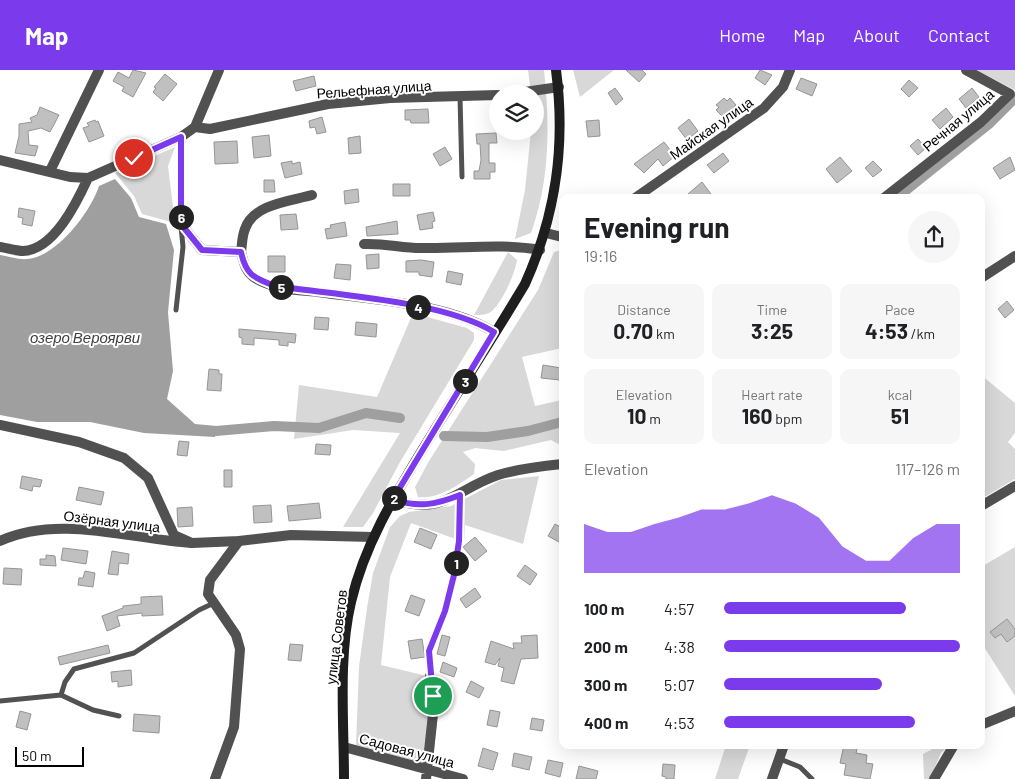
<!DOCTYPE html>
<html lang="en">
<head>
<meta charset="utf-8">
<style>
	body { margin:0; font-family:Barlow,sans-serif; background:#f6f6f6; color:#202124; height:100vh; display:flex; flex-direction:column; font-size:19px; white-space:nowrap }
	* { box-sizing:border-box; margin:0 }
	p { font-size:16px; color:#757577 }
	.icon { flex:none; width:28px; height:28px; fill:none; stroke:currentColor; stroke-width:2; stroke-linecap:round; stroke-linejoin:round }
	.map { position:relative; flex:1; overflow:hidden }
	.drawer { position:absolute; left:559px; top:124px; width:426px; height:555px; display:flex; flex-direction:column; background:#fff; border-radius:10px; box-shadow:0 5px 20px #0002 }
	.drawer>* { flex:none }
	.buttons { position:absolute; left:489px; top:15px; display:grid; gap:10px }
	.buttons a { display:grid; place-items:center; width:55px; height:55px; border-radius:50%; background:#fff; box-shadow:0 5px 20px #0002; font-size:25px }
	.scale { position:absolute; left:15px; bottom:12px; width:69px; box-sizing:border-box; padding-left:5px; border:2px solid #000; border-top:0; font-size:14px; line-height:18px; white-space:nowrap; color:#000; -webkit-text-stroke:4px #fff; paint-order:stroke }
	.pin { position:absolute; display:grid; place-items:center; width:42px; height:42px; color:#fff; margin:-21px; border:2px solid #fff; border-radius:50%; box-shadow:0 1px 5px #0007 }
	.km { position:absolute; width:25px; height:25px; margin:-12px; border-radius:50%; background:#222; color:#fff; font-size:14px; line-height:25px; text-align:center }
	.round { display:grid; place-items:center; flex:none; width:52px; height:52px; border-radius:26px; background:#f6f6f6 }
	.head { display:flex; align-items:center; justify-content:space-between; height:85px; padding:0 25px }
	h1 { font-size:28px; font-weight:700; line-height:38px }
	.stats { display:grid; grid-template-columns:repeat(3,1fr); gap:8px; height:85px; padding:5px 25px }
	.stats div { display:grid; align-content:center; border-radius:10px; background:#f6f6f6; text-align:center }
	.stats b { font-size:21px; font-weight:700 }
	.stats small { font-size:14px; font-weight:400 }
	.stats p { font-size:14px }
	.chart { height:140px; padding:10px 25px }
	.chart p { display:flex; justify-content:space-between }
	.chart svg { width:100%; height:90px; margin-top:5px; fill:#7c3aed; opacity:.7 }
	ul { padding:0 25px; list-style:none; font-size:16px }
	li { display:grid; grid-template-columns:80px 60px 1fr; align-items:center; height:38px }
	li i { height:12px; border-radius:6px; background:#7c3aed }
	header { display:flex; align-items:center; gap:30px; box-sizing:border-box; height:70px; padding:0 25px; background:#7c3aed; color:#fff }
	header strong { font-size:24px }
	nav { display:flex; gap:28px; margin-inline-start:auto; font-size:18px }
	.map>svg:first-child { display:block }
	.green { fill:#d8d8d8 }
	.water { fill:#9f9f9f }
	.lines { fill:none; stroke-linecap:round; stroke-linejoin:round }
	.canal { stroke:#9f9f9f; stroke-width:10 }
	.building { fill:#c0c0c0; stroke:#959595 }
	.service { stroke:#515151; stroke-width:5 }
	.minor { stroke:#515151; stroke-width:10 }
	.tertiary { stroke:#515151; stroke-width:10 }
	.secondary { stroke:#1e1e1e; stroke-width:10 }
	.route-casing { stroke:#fff; stroke-width:10 }
	.route { stroke:#7c3aed; stroke-width:6 }
	.labels { text-anchor:middle; dominant-baseline:central; stroke-width:4; stroke-linejoin:round; paint-order:stroke }
	.street-label { font-size:14px; fill:#000; stroke:#fff }
	.water-label { font-size:15px; font-style:italic; fill:#404040; stroke:#fff }
</style>
</head>
<body>
<header>
<strong>Map</strong>
<nav><a>Home</a><a>Map</a><a>About</a><a>Contact</a></nav>
</header>
<div class="map">
<svg width="1015" height="709" viewBox="0 0 1015 709">
	<rect width="100%" height="100%" fill="#fff"/>
	<path class="green" d="M528 0H544C550 54 550 111 531 163L515 169 525 120 531 61H535V24L530 16Z
		M573 0H614L580 27Z
		M976 0H1015V20Z
		M175 77 168 96 175 153 142 144 134 126 115 103Z
		M562 180V278L522 287 535 336 562 330V376L551 370 504 381 475 378 463 382 475 394 474 404C457 416 439 429 418 427L415 417 429 391 538 220 554 182Z
		M508 182 517 190C515 204 503 230 493 240 488 245 481 245 474 245Z
		M413 243 467 258 474 263V270L400 392 373 443 363 457H343L400 363 353 360 294 369 299 315 377 327Z
		M981 305 1015 333V363L1008 372 1015 379V409L981 429Z
		M539 406 523 474 465 455 464 472 411 453 390 507 381 595 435 608 438 643 432 696 356 675 359 597 367 538 373 503 390 457 400 446 409 442 451 436 501 410Z
		M1015 477V626L981 572V497Z
		M726 675H750L738 709H715Z
		M940 675 948 676 941 683 930 709H924L923 684Z"/>
	<path class="water" d="M115 109 131 128 139 147 166 154 174 180 168 242 173 301 167 329 195 354 217 356 215 367 144 363 90 352H37L0 345V185C8 186 19 190 27 189 57 187 91 141 99 116Z"/>
	<g class="lines">
		<path class="canal" d="M896 128 990 53 1015 28
			M216 361 274 356 319 358 366 343 400 348
			M444 366 487 367 528 361 562 352"/>
	</g>
	<path class="building" d="M133 0 146 3 133 27 122 21 124 17 113 11 118 2 129 8Z
		M626 0H642L646 4 639 12Z
		M760 0 772 5 765 15 755 8Z
		M165 4 177 14 163 31 153 22 156 18 154 17Z
		M314 6 316 16 296 21 293 11Z
		M801 8 817 14 812 26 796 19Z
		M909 10 918 18 909 27 901 19Z
		M615 18 623 29 616 35 608 23Z
		M972 18 979 27 966 38 959 29Z
		M724 28 727 31 730 28 736 35 723 47 716 40 719 37 716 35Z
		M40 37 59 45 50 62 41 58 28 61 29 75 38 76 35 86 15 83 19 66V54L32 52 30 48 37 45Z
		M946 38 953 47 940 59 932 50Z
		M428 39 429 53H411L410 50H405V40Z
		M322 47 326 62 317 64 315 57 310 58 309 51Z
		M689 49 698 61 687 70 678 58Z
		M95 50 96 52 98 51 104 66 89 72 83 58 89 56 87 53Z
		M599 50 600 66 588 67 586 51Z
		M496 63 497 73H489V93H495V102H490V109H474V101H479L481 90 480 74H477L476 64Z
		M269 65 271 86 254 88 252 67Z
		M360 66 361 83 349 84 348 68Z
		M918 69 926 78 918 85 910 76Z
		M237 71 238 93 215 94 214 72Z
		M664 72 675 86 663 96 658 89 644 103 642 101 634 94Z
		M445 77 452 89 440 96 433 84Z
		M723 83 729 91 714 103 707 95Z
		M840 87 852 101 837 113 826 99Z
		M1010 87 1015 100 1000 109 993 98Z
		M292 91V94L300 92 302 104 285 108 281 93Z
		M873 91 882 100 873 107 865 98Z
		M264 110H274L275 122H264Z
		M702 112 711 124 707 128H691L688 124Z
		M393 114H410V126H393Z
		M358 119 359 132 345 134 344 121Z
		M19 138 35 141 32 156 22 154 23 148 18 147Z
		M433 142 435 151 432 152 433 158 420 160 417 145Z
		M296 144 298 159 281 160 280 145Z
		M397 151 398 164 367 166 366 157Z
		M345 152 347 166 327 169 325 159 331 158 330 155Z
		M379 184V198L367 199 366 185Z
		M268 186H285V202H268Z
		M421 190 434 192 432 207 419 205V202H406V191Z
		M336 194 351 195 350 210 334 208Z
		M448 201 463 204 461 215 446 212Z
		M1007 231 1014 240 1005 248 998 239Z
		M315 247 329 248 328 260 314 259Z
		M356 252 377 254 376 267 355 265Z
		M239 259 296 264 295 273 288 272V276L279 275V270L254 268V275L242 274V268L239 267Z
		M543 295 561 298 560 310 541 308Z
		M209 299 219 300V304H222L221 321 207 320Z
		M179 371 189 372 187 386 177 385Z
		M316 374 331 375 330 385 315 384Z
		M224 400H232V417H224Z
		M22 406 42 410 40 417 33 416 32 421 20 418Z
		M79 417 104 422 101 435 76 430Z
		M319 433 321 448 289 451 287 436Z
		M271 435 272 452 254 453 253 436Z
		M192 437 193 456 178 457 177 438Z
		M555 454 562 458V467L559 472 548 466Z
		M420 458 437 465 431 479 414 472Z
		M475 467 487 481 475 491 463 477Z
		M63 478 88 481 86 494 61 490Z
		M112 481 129 484 128 494 119 493 118 505 108 504Z
		M46 485 55 486 56 496 40 495V489H46Z
		M525 495 537 504 530 515 517 506Z
		M4 498 22 499 21 515 3 514Z
		M85 501 95 503 93 517 78 515 79 508H83Z
		M475 518 481 527 466 538 460 529Z
		M411 525 425 530 419 546 405 541Z
		M162 526 163 545 142 546V543L117 546 120 556 107 561 102 546 123 538V536L141 534V527Z
		M1007 549 1015 559V566L1007 572 1001 564 995 568 990 562Z
		M442 565 450 567 445 586 437 584Z
		M537 565 538 588 521 589 514 614 501 611 504 598 498 596 500 588 495 595 485 592 491 571 514 579 513 573H522L521 566Z
		M422 569 425 587 411 589 408 571Z
		M290 574 303 575 301 591 288 590Z
		M108 575 110 583 60 595 58 587Z
		M443 592 457 598 454 607 440 602Z
		M131 600 132 615 118 617V611L112 612 111 602Z
		M471 611 484 618 479 628 466 622Z
		M490 640 500 642 497 657 487 655Z
		M20 641 31 644 27 660 16 657Z
		M134 644 160 646 159 663 133 661Z
		M532 648 544 650 542 661 530 659Z
		M844 675H858L856 683 867 685 866 693 873 694 870 709 844 705 846 694 840 693Z
		M483 678 498 683 493 700 478 696Z
		M514 683 532 687 529 700 512 696Z
		M548 690 563 693 560 707 545 703Z
		M663 694 675 695 674 709H666V707L662 706Z
		M579 696 598 701 596 709H576Z"/>
	<g class="lines">
		<path class="service" d="M460 27 462 107
			M176 240 183 177 181 156
			M430 606C426 580 438 563 445 540 457 503 461 464 460 425
			M61 625 93 640 119 646
			M0 631 61 625 65 612 74 599 134 583 199 540 214 533
			M780 689 800 697 812 709"/>
		<path class="minor" d="M219 0 195 57 181 67V154L202 180 241 182C244 193 245 201 255 208 273 219 297 220 318 222 373 230 446 233 494 262
			M511 24 559 17
			M195 57 210 59 328 34 390 28 498 25
			M0 90 70 107 88 108 181 67
			M50 101 99 0
			M635 128 764 38 783 17 790 0
			M884 128 981 52 1010 24 966 0
			M546 163 562 167
			M364 174C385 173 401 178 421 178 461 179 501 173 540 180
			M0 177C7 178 16 181 23 181 54 180 77 132 88 108
			M241 182C242 175 242 166 245 159 253 134 291 131 312 125
			M981 208 1015 186
			M393 429C443 447 456 419 498 405 518 399 542 396 562 394
			M981 436 1015 416
			M0 471C57 444 131 469 191 473
			M981 655 1015 641
			M344 677 463 709
			M215 709 234 657 240 579 236 565 208 524 210 510 239 471
			M426 709 433 644 430 606
			M772 709 784 675
			M934 709 954 675"/>
		<path class="tertiary" d="M0 355 79 372 124 388 148 408 174 465 192 473 239 471 291 465 373 467"/>
		<path class="secondary" d="M344 709C344 653 338 586 351 532 365 472 398 420 429 369 461 317 494 266 525 214 556 145 566 76 556 0"/>
	</g>
	<g class="lines">
		<defs>
			<path id="route" d="M134 88 181 67V154L202 180 241 182C246 206 255 208 275 216 337 225 443 231 494 262L393 429C418 438 435 435 460 425L459 471 454 505 445 541 429 581 433 626"/>
		</defs>
		<use href="#route" class="route-casing"/>
		<use href="#route" class="route"/>
	</g>
	<g class="labels">
		<g class="street-label">
			<text transform="translate(374 19) rotate(-4)">Рельефная улица</text>
			<text transform="translate(958 50) rotate(-40)">Речная улица</text>
			<text transform="translate(711 58) rotate(-35)">Майская улица</text>
			<text transform="translate(112 451) rotate(7)">Озёрная улица</text>
			<text transform="translate(336 567) rotate(-83)">улица Советов</text>
			<text transform="translate(407 680) rotate(15)">Садовая улица</text>
		</g>
		<g class="water-label">
			<text x="85" y="267">озеро Вероярви</text>
		</g>
	</g>
</svg>
<div class="buttons">
<a><svg class="icon" aria-label="layers" viewBox="0 0 24 24"><path d="M12 4l9 5-9 5-9-5zM3 14l9 5 9-5"/></svg></a>
</div>
<div class="scale">50 m</div>
<div class="pin" style="left:433px;top:626px;background:#1e9e55"><svg class="icon" aria-label="arrive" viewBox="0 0 24 24"><path d="M6 21V4h12l-3 4 3 4H6"/></svg></div>
<div class="pin" style="left:134px;top:88px;background:#d93025"><svg class="icon" aria-label="check" viewBox="0 0 24 24"><path d="M5 12l5 5 9-10"/></svg></div>
<b class="km" style="left:456px;top:493px">1</b>
<b class="km" style="left:394px;top:428px">2</b>
<b class="km" style="left:465px;top:311px">3</b>
<b class="km" style="left:418px;top:237px">4</b>
<b class="km" style="left:281px;top:217px">5</b>
<b class="km" style="left:181px;top:147px">6</b>
<section class="drawer">
<div class="head"><div><h1>Evening run</h1><p>19:16</p></div><a class="round"><svg class="icon" aria-label="share" viewBox="0 0 24 24"><path d="M12 15V3M7 8l5-5 5 5M5 13v7h14v-7"/></svg></a></div>
<div class="stats">
<div><p>Distance</p><b>0.70<small> km</small></b></div>
<div><p>Time</p><b>3:25</b></div>
<div><p>Pace</p><b>4:53<small> /km</small></b></div>
</div>
<div class="stats">
<div><p>Elevation</p><b>10<small> m</small></b></div>
<div><p>Heart rate</p><b>160<small> bpm</small></b></div>
<div><p>kcal</p><b>51</b></div>
</div>
<div class="chart"><p><span>Elevation</span>117–126 m</p>
<svg viewBox="0 0 160 44" preserveAspectRatio="none"><path d="M0 44V20L10 24L20 24L30 20L40 17L50 13L60 13L70 10L80 6L90 10L100 17L110 31L120 38L130 38L140 27L150 20L160 20V44z"/></svg>
</div>
<ul>
<li><b>100 m</b>4:57<i style="width:77%"></i></li>
<li><b>200 m</b>4:38<i style="width:100%"></i></li>
<li><b>300 m</b>5:07<i style="width:67%"></i></li>
<li><b>400 m</b>4:53<i style="width:81%"></i></li>
</ul>
</section>
</div>
</body>
</html>
